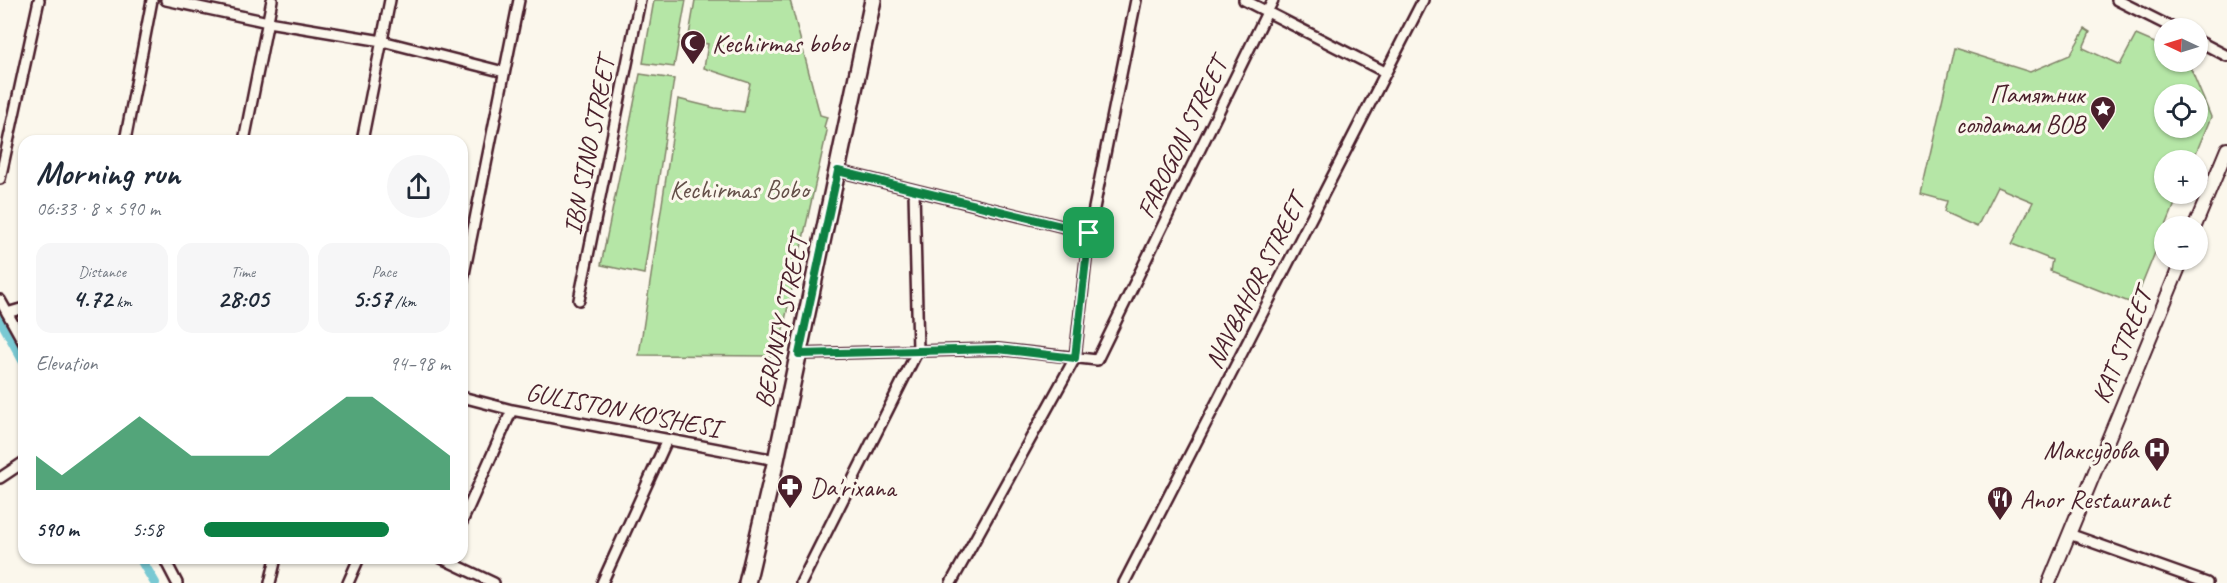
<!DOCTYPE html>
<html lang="en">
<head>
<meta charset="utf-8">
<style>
	body { margin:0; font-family:Caveat,sans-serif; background:#f6f6f7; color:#1f2937; height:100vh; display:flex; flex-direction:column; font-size:22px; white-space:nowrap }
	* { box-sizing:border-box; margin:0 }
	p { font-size:20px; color:#747a83 }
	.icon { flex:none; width:33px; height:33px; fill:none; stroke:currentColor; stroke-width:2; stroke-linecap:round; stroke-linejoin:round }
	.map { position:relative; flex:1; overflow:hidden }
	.sheet { position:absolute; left:18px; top:135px; width:450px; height:429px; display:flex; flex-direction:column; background:#fff; border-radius:18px; box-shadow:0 2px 4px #0004 }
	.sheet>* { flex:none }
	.needle { width:39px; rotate:274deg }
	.fabs { position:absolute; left:2154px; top:18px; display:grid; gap:12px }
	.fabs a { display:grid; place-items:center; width:54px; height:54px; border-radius:50%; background:#fff; box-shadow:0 2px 4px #0004; font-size:30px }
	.pin { position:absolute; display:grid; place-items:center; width:51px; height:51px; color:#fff; margin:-26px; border-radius:12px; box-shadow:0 3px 9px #0006 }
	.round { display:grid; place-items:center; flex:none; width:63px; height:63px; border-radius:32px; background:#f6f6f7 }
	.head { display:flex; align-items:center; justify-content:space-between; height:102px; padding:0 18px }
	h1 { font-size:33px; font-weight:700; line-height:45px }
	.figures { display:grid; grid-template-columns:repeat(3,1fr); gap:9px; height:102px; padding:6px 18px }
	.figures div { display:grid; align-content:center; border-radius:15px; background:#f6f6f7; text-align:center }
	.figures b { font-size:26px; font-weight:700 }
	.figures small { font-size:16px; font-weight:400 }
	.figures p { font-size:16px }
	.chart { height:168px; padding:12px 18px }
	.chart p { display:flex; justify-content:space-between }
	.chart svg { width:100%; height:108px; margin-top:6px; fill:#0b8043; opacity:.7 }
	ul { padding:0 18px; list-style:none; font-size:20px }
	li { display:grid; grid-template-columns:96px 72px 1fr; align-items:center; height:45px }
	li i { height:15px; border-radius:8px; background:#0b8043 }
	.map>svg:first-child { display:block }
	.green { fill:#b5e6a6; stroke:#808268; stroke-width:1.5; fill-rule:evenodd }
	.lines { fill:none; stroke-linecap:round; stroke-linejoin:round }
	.canal { stroke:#79c9d3; stroke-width:10 }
	.minor-casing { stroke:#4a1f2b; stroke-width:14 }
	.tertiary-casing { stroke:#4a1f2b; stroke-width:16 }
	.primary-casing { stroke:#4a1f2b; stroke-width:20 }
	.minor { stroke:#fbf7ec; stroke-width:9 }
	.tertiary { stroke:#fbf7ec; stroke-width:12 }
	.primary { stroke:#fbf7ec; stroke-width:15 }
	.route-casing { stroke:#fff; stroke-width:12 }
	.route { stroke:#0b8043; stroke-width:8 }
	.labels { text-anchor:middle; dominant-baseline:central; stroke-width:6; stroke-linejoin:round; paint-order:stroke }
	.poi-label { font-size:26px; fill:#4a1f2b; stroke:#fbf7ec; text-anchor:start }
	.street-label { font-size:26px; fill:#4a1f2b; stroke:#fbf7ec }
	.park-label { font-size:26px; fill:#65514a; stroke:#fbf7ec }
</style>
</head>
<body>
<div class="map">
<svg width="2227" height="583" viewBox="0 0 2227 583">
	<rect width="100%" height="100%" fill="#fbf7ec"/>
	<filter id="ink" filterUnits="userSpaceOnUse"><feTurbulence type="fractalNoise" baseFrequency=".0167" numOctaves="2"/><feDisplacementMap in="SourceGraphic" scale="12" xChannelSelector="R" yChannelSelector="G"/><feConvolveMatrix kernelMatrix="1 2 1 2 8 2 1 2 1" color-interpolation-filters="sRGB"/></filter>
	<g filter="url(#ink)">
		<path class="green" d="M654 0H686L674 67 643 63Z
			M695 0H790L820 115 827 117 824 127 827 131 777 356 639 355 678 99 715 108 744 112 750 83 704 68 708 44 688 41Z
			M2085 29 2090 32 2083 48 2120 65 2136 35 2164 47V62H2188L2211 117 2193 160H2164V194H2179L2134 304 2050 271 2052 260 2012 244 2033 202 1997 187 1977 227 1944 212 1947 201 1921 194 1954 48 2030 72 2070 55ZM2164 94H2198V128H2164Z
			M640 74 674 79 644 274 601 265Z"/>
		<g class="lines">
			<path class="canal" d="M0 318 24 362
				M140 558 155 583"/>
			<defs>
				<path id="minor" d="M166 0 268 22 382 41 504 72
					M1244 0 1385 72
					M2117 0 2173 28
					M2198 41 2227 56
					M125 141 152 0
					M244 141 272 0
					M362 141 390 0
					M838 171 1089 233
					M0 179 39 0
					M462 284 519 0
					M0 300 24 343
					M579 300 640 0
					M7 313 24 308
					M799 354 998 349 1097 360 1273 0
					M462 397 512 410 776 460
					M0 478 24 462
					M462 522 512 410
					M2069 534 2207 583
					M164 558 177 583
					M441 558 494 583
					M270 583 276 558
					M348 583 359 558
					M602 583 667 440
					M801 583 918 350 914 191
					M951 583 1075 358 1089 233 1136 0
					M1124 583 1423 0"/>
				<path id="tertiary" d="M2195 226 2227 149
					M2049 583 2182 260"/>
				<path id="primary" d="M747 583 776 460 873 0"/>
			</defs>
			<use href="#minor" class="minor-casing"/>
			<use href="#tertiary" class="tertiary-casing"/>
			<use href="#primary" class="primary-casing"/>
			<use href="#minor" class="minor"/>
			<use href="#tertiary" class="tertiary"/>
			<use href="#primary" class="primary"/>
		</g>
	</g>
	<g class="lines" filter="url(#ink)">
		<defs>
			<path id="route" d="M838 171 1089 233 1075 358 998 349 799 354Z"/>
		</defs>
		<use href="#route" class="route-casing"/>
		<use href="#route" class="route"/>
	</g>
	<defs>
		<symbol id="mosque-pin" viewBox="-11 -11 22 30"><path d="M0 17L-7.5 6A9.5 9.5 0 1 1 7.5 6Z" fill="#4a1f2b" stroke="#fbf7ec"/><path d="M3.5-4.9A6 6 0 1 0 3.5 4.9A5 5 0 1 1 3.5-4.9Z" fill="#fff"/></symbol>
		<symbol id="sight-pin" viewBox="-11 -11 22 30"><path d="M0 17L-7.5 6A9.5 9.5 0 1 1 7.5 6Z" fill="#4a1f2b" stroke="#fbf7ec"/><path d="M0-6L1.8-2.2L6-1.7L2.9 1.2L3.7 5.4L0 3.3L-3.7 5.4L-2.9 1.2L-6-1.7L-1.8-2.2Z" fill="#fff"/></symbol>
		<symbol id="hospital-pin" viewBox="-11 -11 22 30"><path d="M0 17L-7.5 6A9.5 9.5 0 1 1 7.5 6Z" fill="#4a1f2b" stroke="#fbf7ec"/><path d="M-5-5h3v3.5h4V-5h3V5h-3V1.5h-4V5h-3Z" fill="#fff"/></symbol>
		<symbol id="pharmacy-pin" viewBox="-11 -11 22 30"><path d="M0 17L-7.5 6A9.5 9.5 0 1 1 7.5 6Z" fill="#4a1f2b" stroke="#fbf7ec"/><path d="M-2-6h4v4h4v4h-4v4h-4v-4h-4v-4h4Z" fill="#fff"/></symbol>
		<symbol id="restaurant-pin" viewBox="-11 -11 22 30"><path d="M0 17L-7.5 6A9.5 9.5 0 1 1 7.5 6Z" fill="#4a1f2b" stroke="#fbf7ec"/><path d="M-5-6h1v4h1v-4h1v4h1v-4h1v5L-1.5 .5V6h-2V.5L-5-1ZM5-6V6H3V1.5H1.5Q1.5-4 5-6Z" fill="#fff"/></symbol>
	</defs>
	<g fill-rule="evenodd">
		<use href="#mosque-pin" x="678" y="28" width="30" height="40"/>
		<use href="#sight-pin" x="2088" y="94" width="30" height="40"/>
		<use href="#hospital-pin" x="2142" y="435" width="30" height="40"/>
		<use href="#pharmacy-pin" x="775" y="472" width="30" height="40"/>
		<use href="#restaurant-pin" x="1985" y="484" width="30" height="40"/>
	</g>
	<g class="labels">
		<g class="poi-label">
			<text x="712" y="43">Kechirmas bobo</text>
			<text x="2084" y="94" text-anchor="end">Памятник<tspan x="2084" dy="30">солдатам ВОВ</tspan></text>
			<text x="2138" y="450" text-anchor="end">Максудова</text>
			<text x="810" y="487">Da'rixana</text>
			<text x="2020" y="499">Anor Restaurant</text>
		</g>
		<g class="street-label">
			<text transform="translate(1182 138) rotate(-64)">FAROGON STREET</text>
			<text transform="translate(589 146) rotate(-79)">IBN SINO STREET</text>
			<text transform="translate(1255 282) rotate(-63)">NAVBAHOR STREET</text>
			<text transform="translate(781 322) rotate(-78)">BERUNIY STREET</text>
			<text transform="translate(2122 346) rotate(-68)">KAT STREET</text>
			<text transform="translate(623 410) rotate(11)">GULISTON KO'SHESI</text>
		</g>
		<g class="park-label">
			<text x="739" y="189">Kechirmas Bobo</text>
		</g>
	</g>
</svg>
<div class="fabs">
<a><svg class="needle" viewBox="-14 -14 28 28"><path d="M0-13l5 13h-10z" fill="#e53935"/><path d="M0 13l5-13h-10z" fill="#747a83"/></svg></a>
<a><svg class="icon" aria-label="locate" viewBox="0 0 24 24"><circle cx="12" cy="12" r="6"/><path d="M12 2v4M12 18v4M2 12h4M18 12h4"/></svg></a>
<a>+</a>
<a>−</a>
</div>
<div class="pin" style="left:1089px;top:233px;background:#1e9e55"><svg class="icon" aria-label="arrive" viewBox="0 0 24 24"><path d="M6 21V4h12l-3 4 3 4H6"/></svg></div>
<section class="sheet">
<div class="head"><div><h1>Morning run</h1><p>06:33 · 8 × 590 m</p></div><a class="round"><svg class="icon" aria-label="share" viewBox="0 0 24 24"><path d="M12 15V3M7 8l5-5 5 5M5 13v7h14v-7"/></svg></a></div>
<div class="figures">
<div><p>Distance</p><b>4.72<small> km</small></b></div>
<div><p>Time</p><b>28:05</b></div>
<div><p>Pace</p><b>5:57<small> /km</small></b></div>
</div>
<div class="chart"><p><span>Elevation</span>94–98 m</p>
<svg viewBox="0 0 160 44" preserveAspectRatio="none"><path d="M0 44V30L10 38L20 30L30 22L40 14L50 22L60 30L70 30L80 30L90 30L100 22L110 14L120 6L130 6L140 14L150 22L160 30V44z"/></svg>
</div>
<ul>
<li><b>590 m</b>5:58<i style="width:75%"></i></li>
</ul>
</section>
</div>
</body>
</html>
